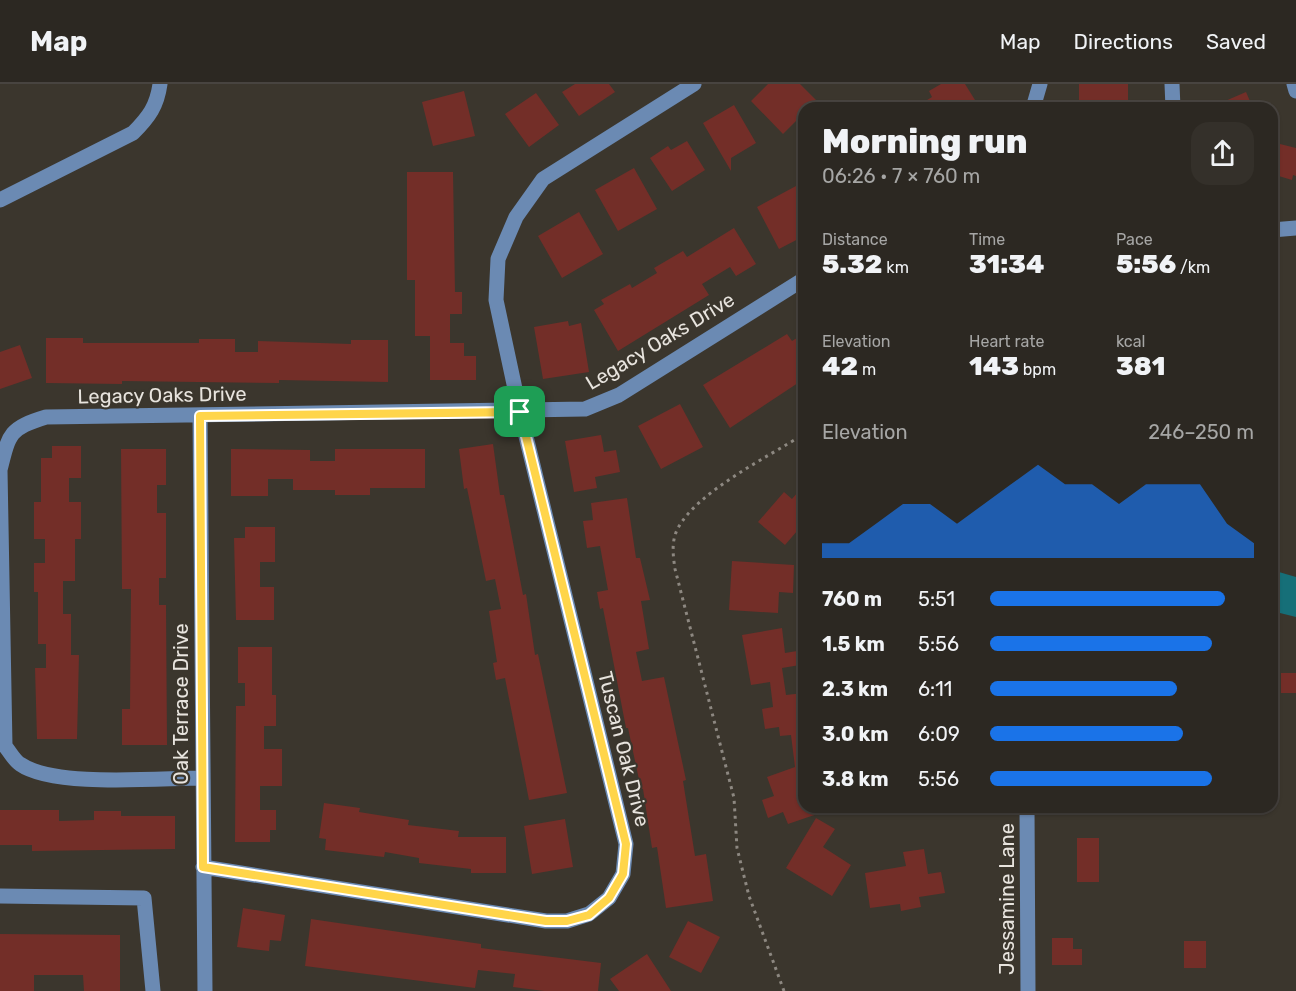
<!DOCTYPE html>
<html lang="en">
<head>
<meta charset="utf-8">
<style>
	body { margin:0; font-family:Rubik,sans-serif; background:#34302a; color:#f1f3f6; height:100vh; display:flex; flex-direction:column; font-size:22px; white-space:nowrap }
	* { box-sizing:border-box; margin:0 }
	p { font-size:20px; color:#a6a6a5 }
	.icon { flex:none; width:33px; height:33px; fill:none; stroke:currentColor; stroke-width:2; stroke-linecap:round; stroke-linejoin:round }
	.map { position:relative; flex:1; overflow:hidden }
	.panel { position:absolute; left:798px; top:18px; width:480px; height:711px; display:flex; flex-direction:column; background:#2c2822; border-radius:18px; box-shadow:0 2px 4px #0004,0 0 0 2px #484440 }
	.panel>* { flex:none }
	.pin { position:absolute; display:grid; place-items:center; width:51px; height:51px; color:#fff; margin:-26px; border-radius:12px; box-shadow:0 3px 9px #0006 }
	.round { display:grid; place-items:center; flex:none; width:63px; height:63px; border-radius:18px; background:#34302a }
	.head { display:flex; align-items:center; justify-content:space-between; height:102px; padding:0 24px }
	h1 { font-size:33px; font-weight:800; line-height:45px }
	.figures { display:grid; grid-template-columns:repeat(3,1fr); gap:9px; height:102px; padding:6px 24px }
	.figures div { display:grid; align-content:center }
	.figures b { font-size:26px; font-weight:800 }
	.figures small { font-size:16px; font-weight:400 }
	.figures p { font-size:16px }
	.chart { height:168px; padding:12px 24px }
	.chart p { display:flex; justify-content:space-between }
	.chart svg { width:100%; height:108px; margin-top:6px; fill:#1a73e8; opacity:.7 }
	ul { padding:0 24px; list-style:none; font-size:20px }
	li { display:grid; grid-template-columns:96px 72px 1fr; align-items:center; height:45px }
	li i { height:15px; border-radius:8px; background:#1a73e8 }
	header { display:flex; align-items:center; gap:36px; box-sizing:border-box; height:84px; padding:0 30px; background:#2c2822; border-bottom:2px solid #484440 }
	header strong { font-size:28px }
	nav { display:flex; gap:33px; margin-inline-start:auto; font-size:21px }
	.map>svg:first-child { display:block }
	.water { fill:#166f78 }
	.building { fill:#732e28 }
	.lines { fill:none; stroke-linecap:round; stroke-linejoin:round }
	.path { stroke:#8d8881; stroke-width:3; stroke-dasharray:3 4.5; stroke-linecap:butt }
	.minor { stroke:#6b8ab3; stroke-width:15 }
	.route-casing { stroke:#fff; stroke-width:12 }
	.route { stroke:#ffd54a; stroke-width:8 }
	.labels { text-anchor:middle; dominant-baseline:central; stroke-width:4.5; stroke-linejoin:round; paint-order:stroke }
	.street-label { font-size:20px; fill:#e8e4de; stroke:#3b362d }
</style>
</head>
<body>
<header>
<strong>Map</strong>
<nav><a>Map</a><a>Directions</a><a>Saved</a></nav>
</header>
<div class="map">
<svg width="1296" height="907" viewBox="0 0 1296 907">
	<rect width="100%" height="100%" fill="#3b362d"/>
	<path class="water" d="M1272 486 1296 493V533L1272 527Z"/>
	<path class="building" d="M575 0H609L615 8 579 32 562 8Z
		M768 0H800L817 17 810 24H804V29L783 50 751 17Z
		M941 0H965L980 24H914L932 13 929 7Z
		M1079 0H1128V20H1079Z
		M464 7 475 52 433 62 422 18Z
		M1246 8 1253 24H1209Z
		M536 9 559 41 529 63 505 30Z
		M734 21 756 59 731 74V87L703 39Z
		M687 57 705 86 672 107 650 74 668 62 671 66Z
		M1272 58 1296 64V92L1293 91 1292 96 1272 90Z
		M634 84 657 125 618 147 595 106Z
		M407 88H453L455 208H462V230H450V259H464V272H476V296H430V252H415V196H407Z
		M796 102 804 117V152L779 165 757 123Z
		M579 128 603 170 562 194 538 152Z
		M734 144 756 180 736 192 730 183 702 200 709 211 618 267 594 226 604 220 601 216 630 200 632 204 657 189 654 184 683 167 687 173Z
		M568 237 569 242 581 239 589 288 543 295 534 243Z
		M787 250 792 257 800 252 804 258V295L730 344 703 301Z
		M46 254H83V259H199V255H235V268H258V257L351 260V256H388V298L279 296V299L122 297V300L46 299Z
		M20 261 32 294 0 305V268Z
		M680 320 703 363 661 385 638 342Z
		M601 351 604 368 616 366 620 388 595 393 597 404 574 408 565 357Z
		M493 360 500 411H504L523 511 526 510 535 571 538 570 567 709 529 716 505 594 496 596 493 579 497 578 489 527 501 525 495 495 486 497 467 404 464 405 459 365Z
		M52 362H81V394H69V418H81V455H75V497H63V530H71V571H79L77 655H37L35 584H46V560H38V508H34V479H45V455H34V418H41V374H52Z
		M121 365H166V401H157V429H166V494H159V521H166L167 661H122V625H130L131 505H122Z
		M231 365 310 366V377H335V365H425V404H370V411H335V406H293V395H268V412H231Z
		M804 401V439L785 461 758 438 784 408 792 415Z
		M627 414 636 474H640L650 516 641 517 649 565 636 568 642 597 664 593 686 696 683 697 695 772 706 770 713 817 666 824 657 763 652 764 643 705H641L628 644H626L603 524 600 525 597 508 608 506 600 462 587 464 583 437 593 436 591 419Z
		M245 443H275V478H260V503H274V536H236L234 454H245Z
		M732 477 794 481 793 509 779 508 778 529 729 526Z
		M782 544 785 569 797 567 800 581 782 584 786 611 804 609V723L832 725 788 740 783 728 768 734 762 716 774 712 767 693 795 683 791 651 780 652 779 643 765 645 762 625 773 623 770 598 751 601 742 551Z
		M238 563H272V611H276V642H264V665H282V702H260V726H276V746H270V758H235L236 622H245V599H238Z
		M1281 589H1296V609H1281Z
		M324 719 360 724 359 728 409 736 408 741 459 747 458 753H506V789H471V785L419 779V774L385 768 384 773 325 766 326 755 319 754Z
		M0 726H59V737L94 736V727H121V732H175V765L32 767V761H0Z
		M816 734 835 745 823 763 851 781 832 812 786 784Z
		M565 735 573 783 532 790 524 742Z
		M1077 754H1099V798H1077Z
		M924 765 928 790 941 788 945 809 919 813 921 823 901 827 900 820 870 824 865 789 906 782 903 768Z
		M243 824 285 831 281 857 270 856 269 867 237 863Z
		M311 835 481 860V864L601 879 598 907H544L513 903 515 890 478 886 475 904 305 882Z
		M688 837 720 853 701 889 669 873Z
		M0 850 120 851V907H84L83 891H34V907H0Z
		M1052 854H1073V865H1082V881H1052Z
		M1184 857H1206V884H1184Z
		M647 870 671 907H619L610 895Z"/>
	<g class="lines">
		<path class="path" d="M784 907 749 812 737 764 734 714 675 485C673 471 671 457 678 444 698 407 768 373 804 350"/>
		<path class="minor" d="M1172 0 1173 24
			M1294 0 1296 7
			M1033 24 1040 0
			M0 116 133 49C149 33 157 22 160 0
			M1272 146 1296 144
			M200 332 205 907
			M203 694C159 694 54 704 20 680 14 676 10 668 5 662L0 386C9 349 10 344 46 333L585 325 619 311 804 195
			M1027 723 1028 907
			M203 783 546 837H567L589 830 609 814 623 790 626 760 520 328 496 216 498 175 516 133 543 95 694 0
			M0 812 144 814 153 907"/>
	</g>
	<g class="lines">
		<defs>
			<path id="route" d="M520 328 626 760 623 790 609 814 589 831 567 837H546L203 783 200 332Z"/>
		</defs>
		<use href="#route" class="route-casing"/>
		<use href="#route" class="route"/>
	</g>
	<g class="labels">
		<g class="street-label">
			<text transform="translate(660 257) rotate(-31)">Legacy Oaks Drive</text>
			<text transform="translate(162 311) rotate(-1)">Legacy Oaks Drive</text>
			<text transform="translate(181 620) rotate(-90)">Oak Terrace Drive</text>
			<text transform="translate(624 665) rotate(76)">Tuscan Oak Drive</text>
			<text transform="translate(1007 815) rotate(-90)">Jessamine Lane</text>
		</g>
	</g>
</svg>
<div class="pin" style="left:520px;top:328px;background:#1e9e55"><svg class="icon" aria-label="arrive" viewBox="0 0 24 24"><path d="M6 21V4h12l-3 4 3 4H6"/></svg></div>
<section class="panel">
<div class="head"><div><h1>Morning run</h1><p>06:26 · 7 × 760 m</p></div><a class="round"><svg class="icon" aria-label="share" viewBox="0 0 24 24"><path d="M12 15V3M7 8l5-5 5 5M5 13v7h14v-7"/></svg></a></div>
<div class="figures">
<div><p>Distance</p><b>5.32<small> km</small></b></div>
<div><p>Time</p><b>31:34</b></div>
<div><p>Pace</p><b>5:56<small> /km</small></b></div>
</div>
<div class="figures">
<div><p>Elevation</p><b>42<small> m</small></b></div>
<div><p>Heart rate</p><b>143<small> bpm</small></b></div>
<div><p>kcal</p><b>381</b></div>
</div>
<div class="chart"><p><span>Elevation</span>246–250 m</p>
<svg viewBox="0 0 160 44" preserveAspectRatio="none"><path d="M0 44V38L10 38L20 30L30 22L40 22L50 30L60 22L70 14L80 6L90 14L100 14L110 22L120 14L130 14L140 14L150 30L160 38V44z"/></svg>
</div>
<ul>
<li><b>760 m</b>5:51<i style="width:89%"></i></li>
<li><b>1.5 km</b>5:56<i style="width:84%"></i></li>
<li><b>2.3 km</b>6:11<i style="width:71%"></i></li>
<li><b>3.0 km</b>6:09<i style="width:73%"></i></li>
<li><b>3.8 km</b>5:56<i style="width:84%"></i></li>
</ul>
</section>
</div>
</body>
</html>
